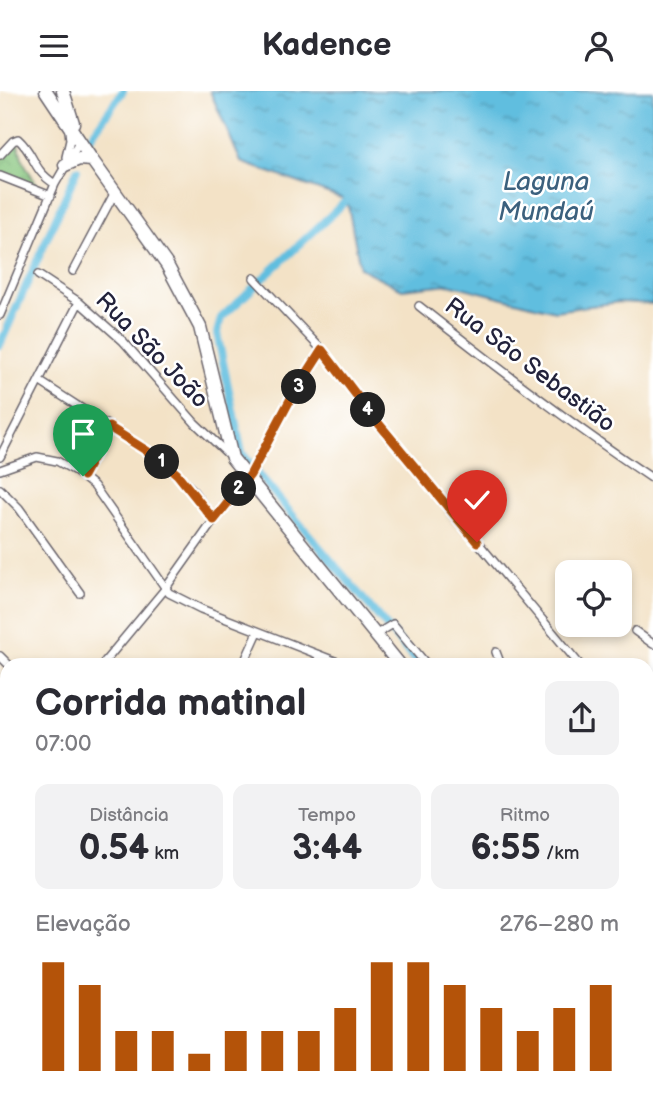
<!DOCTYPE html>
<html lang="pt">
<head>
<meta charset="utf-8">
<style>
	body { margin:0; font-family:"Balsamiq Sans",sans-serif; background:#f2f2f3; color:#2b2b33; height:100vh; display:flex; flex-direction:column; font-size:26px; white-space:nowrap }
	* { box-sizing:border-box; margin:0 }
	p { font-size:23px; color:#7c7c81 }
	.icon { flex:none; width:38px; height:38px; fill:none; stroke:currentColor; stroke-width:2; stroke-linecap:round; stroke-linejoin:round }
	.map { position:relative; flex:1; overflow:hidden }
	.sheet { position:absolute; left:0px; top:567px; width:654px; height:450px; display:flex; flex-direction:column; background:#fff; border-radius:21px 21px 0 0; box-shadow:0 4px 10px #0003 }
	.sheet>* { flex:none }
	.fabs { position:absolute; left:555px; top:469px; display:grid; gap:14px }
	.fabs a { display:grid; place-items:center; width:77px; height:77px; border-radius:14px; background:#fff; box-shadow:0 4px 10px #0003; font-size:35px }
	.pin { position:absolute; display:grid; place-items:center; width:60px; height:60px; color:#fff; margin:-72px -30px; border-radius:50% 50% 50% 0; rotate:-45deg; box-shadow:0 0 7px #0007 }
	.pin .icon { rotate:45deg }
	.km { position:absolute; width:35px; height:35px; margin:-18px; border-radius:50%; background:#222; color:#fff; font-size:19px; line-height:35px; text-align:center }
	.round { display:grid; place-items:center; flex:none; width:74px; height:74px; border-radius:14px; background:#f2f2f3 }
	.overview { display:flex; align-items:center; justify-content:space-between; height:119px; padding:0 35px }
	h1 { font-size:38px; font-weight:700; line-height:52px }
	.figures { display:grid; grid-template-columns:repeat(3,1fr); gap:10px; height:119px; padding:7px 35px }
	.figures div { display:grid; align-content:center; border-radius:14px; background:#f2f2f3; text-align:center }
	.figures b { font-size:35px; font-weight:700 }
	.figures small { font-size:19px; font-weight:400 }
	.figures p { font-size:19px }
	.chart { height:196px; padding:14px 35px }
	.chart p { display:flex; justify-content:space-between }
	.chart svg { width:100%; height:126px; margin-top:7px; stroke:#b45309; stroke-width:6 }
	header { display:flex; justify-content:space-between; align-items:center; height:91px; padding:0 35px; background:#fff; font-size:32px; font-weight:700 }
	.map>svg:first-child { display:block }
	.built { fill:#f6cfd7 }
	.park { fill:url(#park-crowns); stroke:#54745c; stroke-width:2 }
	.water { fill:url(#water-ripples); stroke:#42708d; stroke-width:2 }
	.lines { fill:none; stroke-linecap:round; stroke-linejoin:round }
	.canal { stroke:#61bedf; stroke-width:8 }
	.minor-casing { stroke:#6b656c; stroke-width:10 }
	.tertiary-casing { stroke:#6b656c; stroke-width:11 }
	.primary-casing { stroke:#6b656c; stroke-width:15 }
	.minor { stroke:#fff; stroke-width:7 }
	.tertiary { stroke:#fff; stroke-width:9 }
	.primary { stroke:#fff; stroke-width:12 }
	.tram { stroke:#22223b; stroke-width:2 }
	.route-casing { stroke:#fff; stroke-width:14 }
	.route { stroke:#b45309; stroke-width:9 }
	.labels { text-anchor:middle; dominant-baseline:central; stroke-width:5; stroke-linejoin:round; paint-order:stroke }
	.street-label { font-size:24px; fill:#22223b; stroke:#fff }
	.water-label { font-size:26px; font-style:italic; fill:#3b607d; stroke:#fff }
</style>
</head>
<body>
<header><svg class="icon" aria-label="menu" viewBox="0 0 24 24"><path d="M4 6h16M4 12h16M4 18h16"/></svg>Kadence<svg class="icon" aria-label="person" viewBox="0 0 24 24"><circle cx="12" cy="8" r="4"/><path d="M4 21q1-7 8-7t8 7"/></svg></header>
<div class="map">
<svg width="653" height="1016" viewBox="0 0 653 1016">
	<defs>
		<pattern id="park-crowns" width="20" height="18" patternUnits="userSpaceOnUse" patternTransform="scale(1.75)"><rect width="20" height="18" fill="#86c57d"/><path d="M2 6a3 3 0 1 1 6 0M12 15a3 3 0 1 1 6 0" fill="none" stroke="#73a96d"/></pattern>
		<pattern id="water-ripples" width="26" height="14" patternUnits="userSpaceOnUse" patternTransform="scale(1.75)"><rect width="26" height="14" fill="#61bedf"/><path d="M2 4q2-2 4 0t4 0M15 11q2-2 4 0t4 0" fill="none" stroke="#509ab6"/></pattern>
	</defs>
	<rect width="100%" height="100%" fill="#fff"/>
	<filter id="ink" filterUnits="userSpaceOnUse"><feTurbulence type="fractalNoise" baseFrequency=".0143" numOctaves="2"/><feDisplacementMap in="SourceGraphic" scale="14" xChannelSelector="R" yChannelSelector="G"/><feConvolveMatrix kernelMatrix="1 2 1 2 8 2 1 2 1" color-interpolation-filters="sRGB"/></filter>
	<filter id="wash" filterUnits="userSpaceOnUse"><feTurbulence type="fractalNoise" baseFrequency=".00686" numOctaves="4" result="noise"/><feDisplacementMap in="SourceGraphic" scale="28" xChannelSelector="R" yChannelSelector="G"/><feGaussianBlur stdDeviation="1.57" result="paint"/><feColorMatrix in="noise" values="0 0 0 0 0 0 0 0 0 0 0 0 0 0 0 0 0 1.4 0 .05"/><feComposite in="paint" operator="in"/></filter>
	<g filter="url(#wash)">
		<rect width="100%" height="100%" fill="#f3e2c6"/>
		<path class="built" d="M0 784 7 800V940L0 945Z"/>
		<path class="park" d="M17 50 23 70 41 101 0 84V68Z"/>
		<path class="water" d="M210 0H653V213L619 211 555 220 449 193 402 198 360 177 347 109 241 71Z"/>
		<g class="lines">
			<path class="canal" d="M89 48 123 0
				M347 109 221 227 217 242 242 362 263 389 419 574
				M0 254 77 79"/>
		</g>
	</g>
	<g filter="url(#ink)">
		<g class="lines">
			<defs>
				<path id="minor" d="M0 64 13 50 18 48C36 64 31 78 55 93
					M66 66 70 49 69 40
					M0 85 51 105
					M73 180 115 101
					M38 184 79 211 123 250 195 332 230 365
					M254 187 322 259 370 322 580 574
					M419 215C495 275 572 334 653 388
					M0 224 55 93 80 50
					M39 290 158 367 191 397 214 429
					M0 366 79 211
					M0 379 37 366 57 370 75 380 94 395 169 502 201 518 345 574
					M83 385 109 336
					M0 398 19 417 80 502
					M635 540 653 553
					M375 544 393 533 427 574
					M496 561 501 574
					M0 565 9 574
					M102 574 165 498 214 429 250 384 290 309 322 259
					M243 574 258 541
					M315 574 320 565
					M648 655 653 661
					M648 673 653 671
					M0 706 7 702
					M0 767 7 781
					M0 957 7 952
					M41 1010 43 1016
					M77 1010 80 1016"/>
				<path id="tertiary" d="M648 936 653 930
					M459 1016 465 1010
					M568 1016 574 1010"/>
				<path id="primary" d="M46 0 92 69 167 174 200 236 232 367 400 574
					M63 0 73 32
					M65 74 79 68 92 69
					M648 822 653 823
					M648 845 653 849"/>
			</defs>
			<use href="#minor" class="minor-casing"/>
			<use href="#tertiary" class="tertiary-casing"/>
			<use href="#primary" class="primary-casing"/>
			<use href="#minor" class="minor"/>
			<use href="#tertiary" class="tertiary"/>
			<use href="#primary" class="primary"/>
			<path class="tram" d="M648 835 653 829
				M462 1016 469 1010"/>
		</g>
	</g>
	<g class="lines" filter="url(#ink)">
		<defs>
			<path id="route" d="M83 385 109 336 158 367 177 383 214 429 250 384 290 309 322 259 370 322 477 451"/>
		</defs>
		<use href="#route" class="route-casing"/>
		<use href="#route" class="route"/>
	</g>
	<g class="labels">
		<g class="street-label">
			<text transform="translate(152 259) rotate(46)">Rua São João</text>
			<text transform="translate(530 274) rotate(37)">Rua São Sebastião</text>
		</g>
		<g class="water-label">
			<text x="546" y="91">Laguna<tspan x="546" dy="30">Mundaú</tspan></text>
		</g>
	</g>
</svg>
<div class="fabs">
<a><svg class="icon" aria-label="locate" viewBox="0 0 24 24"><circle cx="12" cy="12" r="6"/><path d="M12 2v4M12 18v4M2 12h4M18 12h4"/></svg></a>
</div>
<div class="pin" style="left:83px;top:385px;background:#1e9e55"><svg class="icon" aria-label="arrive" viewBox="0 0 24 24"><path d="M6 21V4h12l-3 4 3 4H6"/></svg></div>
<div class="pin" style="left:477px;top:451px;background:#d93025"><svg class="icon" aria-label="check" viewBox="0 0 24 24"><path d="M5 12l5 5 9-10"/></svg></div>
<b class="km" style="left:162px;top:371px">1</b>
<b class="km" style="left:239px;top:398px">2</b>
<b class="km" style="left:299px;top:296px">3</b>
<b class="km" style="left:368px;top:319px">4</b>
<section class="sheet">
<div class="overview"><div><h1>Corrida matinal</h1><p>07:00</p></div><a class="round"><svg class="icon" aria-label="share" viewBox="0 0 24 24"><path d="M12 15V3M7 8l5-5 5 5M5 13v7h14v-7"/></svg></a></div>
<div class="figures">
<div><p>Distância</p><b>0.54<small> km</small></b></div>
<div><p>Tempo</p><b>3:44</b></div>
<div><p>Ritmo</p><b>6:55<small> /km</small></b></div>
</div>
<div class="chart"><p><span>Elevação</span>276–280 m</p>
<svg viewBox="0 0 160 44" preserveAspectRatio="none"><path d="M5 44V6M15 44V14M25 44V30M35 44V30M45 44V38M55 44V30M65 44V30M75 44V30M85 44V22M95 44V6M105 44V6M115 44V14M125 44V22M135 44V30M145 44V22M155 44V14"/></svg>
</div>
</section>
</div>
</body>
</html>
